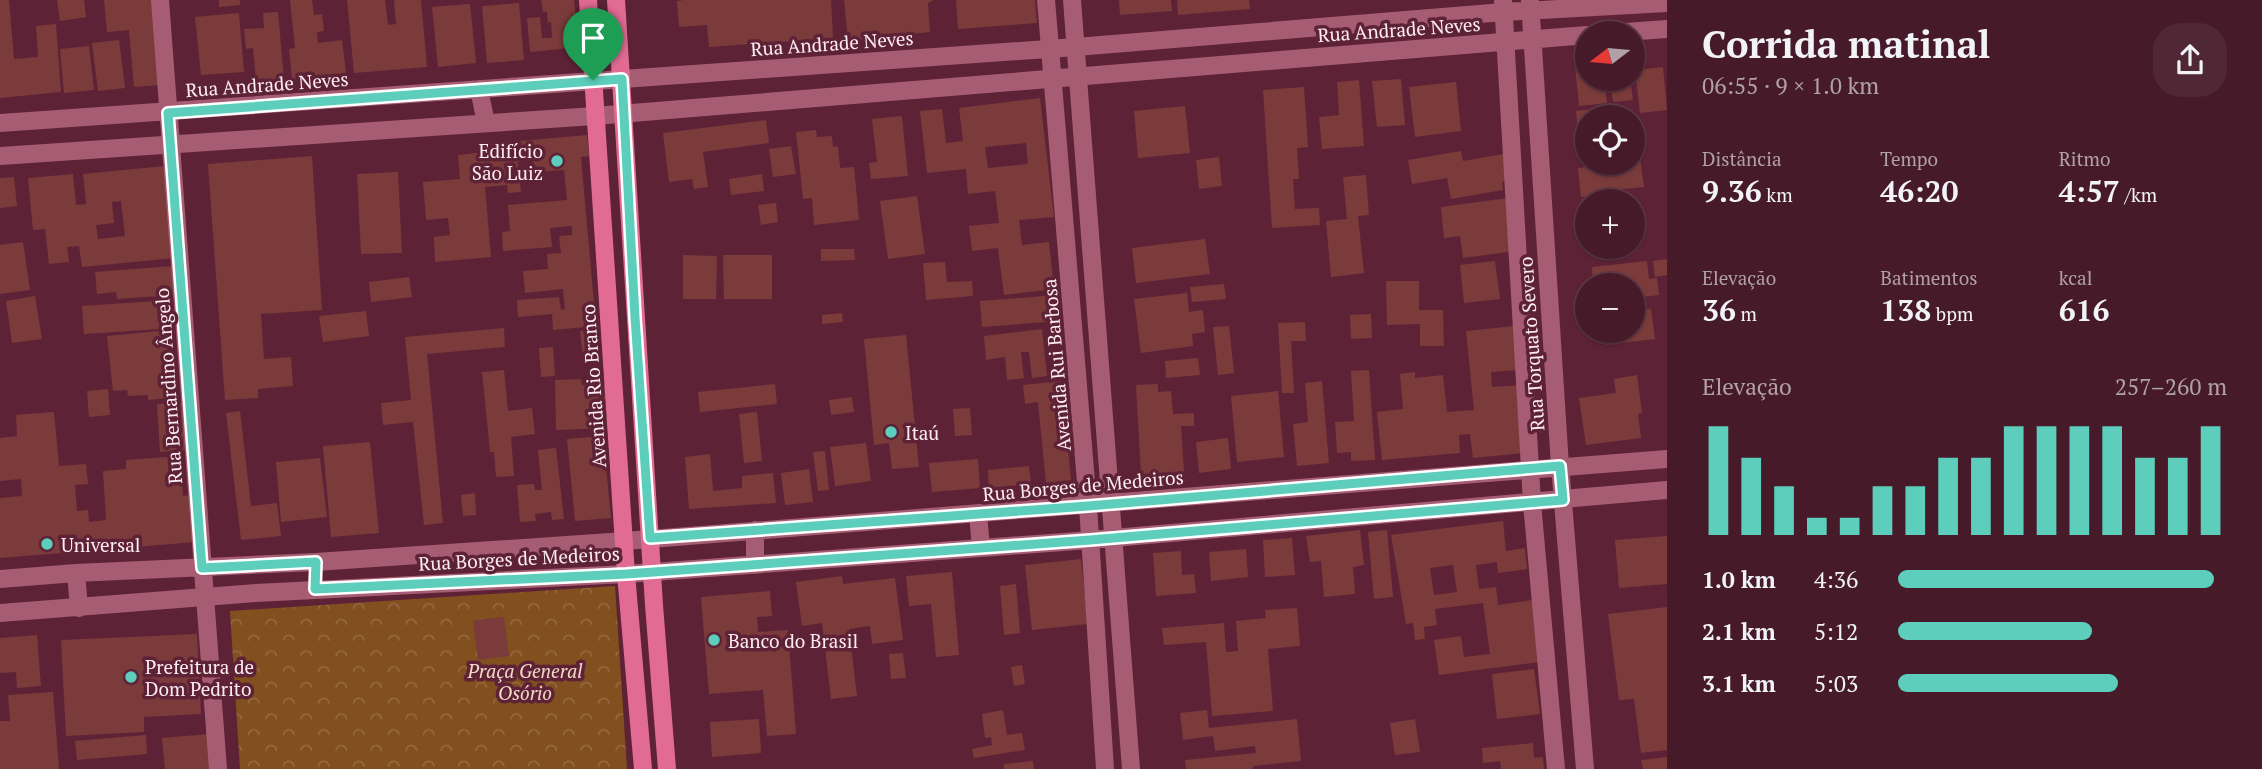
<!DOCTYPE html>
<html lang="pt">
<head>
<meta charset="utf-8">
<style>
	body { margin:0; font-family:"PT Serif",serif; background:#502735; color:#f1f3f6; height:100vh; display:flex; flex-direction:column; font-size:26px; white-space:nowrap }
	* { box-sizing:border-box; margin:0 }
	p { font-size:23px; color:#b0a1a8 }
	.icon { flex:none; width:38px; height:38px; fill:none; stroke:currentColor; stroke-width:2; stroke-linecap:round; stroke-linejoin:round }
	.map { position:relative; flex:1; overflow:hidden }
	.panel { display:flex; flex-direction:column; background:#461a29; width:595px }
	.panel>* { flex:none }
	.needle { width:46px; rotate:254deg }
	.fabs { position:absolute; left:1575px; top:21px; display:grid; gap:14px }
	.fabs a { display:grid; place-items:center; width:70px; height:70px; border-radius:50%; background:#461a29; box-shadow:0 2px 5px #0004,0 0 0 2px #5e3846; font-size:35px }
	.pin { position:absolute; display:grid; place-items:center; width:60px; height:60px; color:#fff; margin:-72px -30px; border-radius:50% 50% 50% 0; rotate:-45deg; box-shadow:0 0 7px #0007 }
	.pin .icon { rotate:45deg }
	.round { display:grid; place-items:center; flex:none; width:74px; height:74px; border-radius:28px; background:#502735 }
	.head { display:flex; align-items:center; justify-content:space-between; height:119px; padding:0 35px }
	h1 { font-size:38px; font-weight:800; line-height:52px }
	.stats { display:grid; grid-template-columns:repeat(3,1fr); gap:10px; height:119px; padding:7px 35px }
	.stats div { display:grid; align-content:center }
	.stats b { font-size:30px; font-weight:800 }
	.stats small { font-size:19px; font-weight:400 }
	.stats p { font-size:19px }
	.chart { height:196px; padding:14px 35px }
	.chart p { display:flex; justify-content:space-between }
	.chart svg { width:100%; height:126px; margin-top:7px; stroke:#5ccebb; stroke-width:6 }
	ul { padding:0 35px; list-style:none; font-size:23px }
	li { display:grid; grid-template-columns:112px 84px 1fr; align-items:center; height:52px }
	li i { height:18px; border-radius:9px; background:#5ccebb }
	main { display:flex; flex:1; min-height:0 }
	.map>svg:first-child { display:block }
	.park { fill:url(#park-crowns) }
	.building { fill:#7b3b3b; fill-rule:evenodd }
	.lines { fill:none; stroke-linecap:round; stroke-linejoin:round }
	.street { stroke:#a65c73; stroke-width:18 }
	.secondary { stroke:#e16b93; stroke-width:18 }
	.route-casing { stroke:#fff; stroke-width:14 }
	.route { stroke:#5ccebb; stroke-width:9 }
	.poi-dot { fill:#5ccebb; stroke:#5e2237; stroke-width:2.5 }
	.labels { text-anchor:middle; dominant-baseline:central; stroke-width:7; stroke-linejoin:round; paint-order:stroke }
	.street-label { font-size:19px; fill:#fcecf0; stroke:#5e2237 }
	.poi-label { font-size:19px; fill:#fcecf0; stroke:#5e2237; text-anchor:start }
	.park-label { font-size:19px; font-style:italic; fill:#f2d9c5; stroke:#5e2237 }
</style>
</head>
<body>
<main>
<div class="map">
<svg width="1667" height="769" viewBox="0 0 1667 769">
	<defs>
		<pattern id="park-crowns" width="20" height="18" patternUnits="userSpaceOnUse" patternTransform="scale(1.75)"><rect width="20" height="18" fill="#824f1e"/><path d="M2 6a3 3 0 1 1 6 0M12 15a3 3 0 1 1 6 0" fill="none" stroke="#95683f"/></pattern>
	</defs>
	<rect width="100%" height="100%" fill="#5e2237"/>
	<path class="park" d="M615 586 627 769H240L230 611Z"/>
	<path class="building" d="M0 0H9L14 59 38 57 36 26 56 24 61 92 0 98Z
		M57 0H84L86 17 60 21Z
		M104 0H152L160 85 134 87 129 30 107 32Z
		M219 0H240V5L219 7Z
		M290 0H312L314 15 322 14 324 31 317 32 318 43 342 40 346 73 292 79 289 49 295 48Z
		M347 0H385L388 25 396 24 394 0H421L427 67 354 73Z
		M541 0H574L577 26 567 27 569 48 530 52 527 18 540 17 542 38H552L551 22 548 23 547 12H543Z
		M684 0H831L833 38 709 47 707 25 679 27 677 1Z
		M844 0H934L928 3 930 32 848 41Z
		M956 0H1035L1037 23 958 29Z
		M1119 0H1171L1172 11 1120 15Z
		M1177 0H1249L1250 9 1178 15Z
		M519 3 524 60 487 63 482 6Z
		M470 4 476 63 438 67 432 7Z
		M278 12 284 79 256 81 253 48 246 49 244 29 264 28 263 13Z
		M239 13 244 72 201 75 195 17Z
		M119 40 125 88 98 91 92 43Z
		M89 46 94 90 64 93 60 49Z
		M1587 65V79H1604L1607 103 1579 106 1575 66Z
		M1663 67 1667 110 1640 113 1635 70Z
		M1401 79 1405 125 1377 127 1372 81Z
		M1610 79H1630L1633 100 1613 102Z
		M1359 80 1364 146 1322 149 1319 117 1339 115 1337 82Z
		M1456 82 1461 131 1415 137 1409 87Z
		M1304 87 1308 147 1297 148 1299 179H1293L1295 209 1319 208 1320 225 1272 228 1263 90Z
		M1040 98 1054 217 1019 220 1022 245 1049 242 1054 289 1004 295 998 248 972 251 969 226 999 223 995 191 968 194 966 169 927 173 920 111 942 109 946 143 963 141 959 108ZM1026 143 1028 164 988 168 985 147Z
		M1185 106 1190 153 1138 158 1134 111Z
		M1623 106 1625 117H1587V132L1578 133 1576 111Z
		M902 116 908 176 871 179 869 163 877 162 872 119Z
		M766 120 769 143 703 152 708 187 694 189 692 179 669 182 663 133Z
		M816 130 817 137 832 136 833 147 838 146 840 168 854 167 859 220 814 225 812 198 803 199 796 132Z
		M587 135 589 156 581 157 596 326 553 330 552 314 518 317 517 300 559 297 561 310 565 309 563 289 525 293 523 271 548 269 547 254 561 253 559 236 572 235V226L550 228 552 247 503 251 502 232 510 231 508 205 567 200 564 170 534 172 533 160 518 162 521 192 508 193 507 185 485 187 491 257 435 262 434 237 450 235 448 218 426 220 423 182 460 179 458 155 486 152V144Z
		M1587 138V156H1580L1578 139Z
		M791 146 796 174 773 177 769 149Z
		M1461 151 1463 161 1504 154 1508 180 1502 182 1503 190 1451 199 1447 178 1412 184 1408 160Z
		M312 156 322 310 261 314 264 359 291 357 293 386 258 389V398L225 400 208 164Z
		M1219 157 1222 186 1199 189 1196 160Z
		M1640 158 1644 187 1622 189 1623 200 1606 201 1605 194 1581 197 1578 168 1595 166 1594 163H1633V159Z
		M165 166 174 258 82 267 79 246 67 247 69 262 49 264 45 229 33 230 28 178 73 174 76 205 86 204 83 174ZM121 201 125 236 98 239 96 225 114 223 112 202Z
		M398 172 402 253 361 254 357 174Z
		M762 174 764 191 731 195 729 179Z
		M1366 175 1369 215 1358 216 1364 273 1331 277 1326 221 1347 219 1343 177Z
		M14 177 17 206 0 208V178Z
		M917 196 925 254 888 259 880 201Z
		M1508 198 1515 251 1463 258 1460 236 1444 238 1441 207Z
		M776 203 778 222 761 225 758 205Z
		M1205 239 1210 274 1136 283 1132 248Z
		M23 242 30 290 0 294V245Z
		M821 249H854L855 260 821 261Z
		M683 255 717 256 716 299H683Z
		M723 255H772V299H724Z
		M1667 259V275L1655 277 1653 261Z
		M1495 261 1500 299 1464 303 1460 265Z
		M1647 261 1649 279 1657 278 1659 295 1633 298V285H1593L1592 267Z
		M945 262 947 282 972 281 973 296 926 300 923 263Z
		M173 266 175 295 117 299 116 292 97 294 95 272Z
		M409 277 412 297 371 302 369 282Z
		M1386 281H1419V310H1443L1444 346H1420V324L1387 325Z
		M1224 284 1226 299 1192 302 1190 287Z
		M1187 293 1189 312 1203 310 1205 332 1192 334 1193 346 1141 353 1134 299Z
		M1056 295 1058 321 982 327 980 301Z
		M35 296 42 339 12 343 6 301Z
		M156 301 157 308 173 306 175 328 84 334 82 306Z
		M1651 309 1655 339 1604 345 1603 331H1633V311Z
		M366 311 369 336 323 342 319 316Z
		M842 313 843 322 822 324V315Z
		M1371 314 1372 338 1351 339 1350 315Z
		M1305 322 1306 341H1291L1294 393H1282L1278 323Z
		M1229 326 1234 373 1218 375 1213 327Z
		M1514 326 1518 370 1491 372 1492 387 1521 385 1524 453 1473 458 1470 434 1459 435 1460 453 1382 460 1377 412 1403 409 1400 374 1415 372V378L1443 375 1447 412 1474 410 1466 331Z
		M504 328 505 347 427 354 443 523 424 525 413 422 383 425 381 403 411 400 405 337Z
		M1042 329 1047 376 1032 378 1029 352H1021L1024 378 1007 380 1005 357 986 360 984 336Z
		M169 330 176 397 148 400V395L128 396 127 390 113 391 107 336Z
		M597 330 599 355 583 357 580 331Z
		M906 335 919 467 892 469 889 443 874 445 864 339Z
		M553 347 555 376 541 377 539 348Z
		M1198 358 1200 375 1166 378 1165 361Z
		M504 370 508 411 532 408 535 434 511 437 514 476 496 477 494 452H490L482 372Z
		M1369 370 1375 460 1351 461V452L1337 453 1335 422 1354 421 1351 371Z
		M1637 375 1642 413 1638 414 1641 438 1586 445 1579 398 1616 393 1614 379Z
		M581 379 582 385 611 384 612 428 556 430 555 380Z
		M1062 381 1071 480 1046 483 1038 402 1025 404 1023 385Z
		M1322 381 1329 463 1297 466 1293 424 1308 422 1305 383Z
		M775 384 777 404 700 412 698 392Z
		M1158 384V392L1171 391 1173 414 1194 413V426H1181L1184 472 1141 474 1136 385Z
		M108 389 110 415 89 417 87 391Z
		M1278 391 1284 457 1237 462 1231 396Z
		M852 397 854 412 831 415 829 400Z
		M187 402 191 450 160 452 157 404Z
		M970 408 972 435 955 436 953 409Z
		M240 411 251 506 277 503 281 536 241 540 226 413Z
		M54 412 59 466 86 464 88 484 75 485 77 511 88 510 89 522 106 520 103 471 126 469V460L180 456 183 496 192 495 196 542 0 558V498L22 496 21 479 0 481V438L17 436 16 415Z
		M757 412 762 461 744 463 739 414Z
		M603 436 611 518 575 521 567 439Z
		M1228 438 1231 469 1199 473 1196 442Z
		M370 442 379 533 331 537 323 446Z
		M866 443 871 481 835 486 830 447Z
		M556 448 564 519 552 520 551 512 535 514 536 521 520 522 517 485 534 484 535 490H542L538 450Z
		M825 451 829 490 818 491 813 452Z
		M710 454 713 491 742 488V476L773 473 776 503 689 509 685 457Z
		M320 458 327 517 281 522 276 462Z
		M978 459 980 488 932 492 929 463Z
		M1029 466 1031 484 989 488 988 470Z
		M809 469 813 502 785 505 781 473Z
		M475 493 476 515 463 516 461 495Z
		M1503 521 1506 551 1525 548 1527 569 1498 573 1497 562 1476 565 1479 589 1496 587 1498 605 1532 600 1540 662 1439 675 1434 640 1461 636 1464 657 1490 654 1483 603 1435 609 1437 625 1424 627 1425 639 1415 640 1413 623 1406 624 1391 535ZM1453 565 1457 592 1434 595 1430 568Z
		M1360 530 1364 565 1353 567 1355 594 1324 597 1321 561 1310 562 1306 536Z
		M1387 530 1393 597 1374 599 1368 532Z
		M1667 536V584L1619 588 1615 540Z
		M1292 538 1295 575 1265 577 1263 540Z
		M1246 549 1248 577 1211 581 1209 552Z
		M1181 551 1182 575 1194 574 1196 593 1156 596 1153 553Z
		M1081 559 1088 624 1032 630 1025 565Z
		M952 572 959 655 936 657 931 604 909 606 906 576Z
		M842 576 843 584 895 578 903 640 872 644 870 626 849 629 857 696 831 699 822 623 802 626 796 582Z
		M1016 584 1020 633 1004 635 1000 586Z
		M770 591 772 616 757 617 758 632 788 630 796 734 767 736 763 690 709 694 701 597Z
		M1667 607V750L1641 753 1634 699 1619 700 1608 614Z
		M1297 608 1300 646 1268 649 1273 711 1212 716 1206 642 1164 645 1162 628 1224 623 1226 652 1238 651 1236 621 1266 618 1265 610Z
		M504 617 509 656 478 660 473 620Z
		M197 634 201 714 144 717V732L66 736 61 640Z
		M37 635 41 686 17 688 16 672 0 673V638Z
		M903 653 906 678 891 679 889 654Z
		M1022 665 1025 684 1014 686 1011 667Z
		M1534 669 1540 714 1497 719 1492 674Z
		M53 692 59 769H0V721H10L8 695Z
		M1003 710 1007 735 1022 733 1025 750 974 758 972 749 992 745 991 737 985 738 982 714Z
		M1207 710 1209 728 1297 719 1301 761 1253 766V769H1186L1185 760 1256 753 1255 746 1215 751 1213 736 1183 740 1180 713Z
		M759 719 761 753 712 757 710 722Z
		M1415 719 1420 752 1395 755 1390 723Z
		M209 734 212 769H165L162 738Z
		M146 735 147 754 77 760 75 741Z
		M1533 743 1534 758 1543 757 1544 769H1501L1500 761 1483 763 1482 748Z
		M1667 757V769H1643L1641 760Z
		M1033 761 1034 769H1004V764Z"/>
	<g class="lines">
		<path class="street" d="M160 0 218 769
			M1046 0 1088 506 1105 769
			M1072 0 1131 769
			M1503 0 1532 503 1556 769
			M1530 1 1560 466 1585 769
			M1612 33 1667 29
			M479 89 486 123
			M0 123 1076 47 1504 12 1667 3
			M0 156 595 116 1587 35
			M978 514 981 548
			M755 565V530
			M76 573 79 608
			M0 579 76 573 316 562 625 541 1667 459
			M0 613 256 593 626 574 1090 540 1667 490"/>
		<path class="secondary" d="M588 0 626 574 643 769
			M616 0 654 605 667 769"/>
	</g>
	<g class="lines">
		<defs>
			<path id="route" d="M622 79 635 317 650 538 1088 506 1560 466 1563 500 1090 540 626 574 315 589 316 562 202 568 168 113Z"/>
		</defs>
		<use href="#route" class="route-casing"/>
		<use href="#route" class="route"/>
	</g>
	<g class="poi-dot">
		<circle cx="557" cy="161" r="7"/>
		<circle cx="891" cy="432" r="7"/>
		<circle cx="47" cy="544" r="7"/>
		<circle cx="714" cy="640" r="7"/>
		<circle cx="131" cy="677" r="7"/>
	</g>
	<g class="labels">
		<g class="street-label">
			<text transform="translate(1399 29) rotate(-4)">Rua Andrade Neves</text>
			<text transform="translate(832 43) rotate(-4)">Rua Andrade Neves</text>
			<text transform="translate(267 84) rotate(-4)">Rua Andrade Neves</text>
			<text transform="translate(1531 344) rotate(-94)">Rua Torquato Severo</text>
			<text transform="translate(1056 365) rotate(-95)">Avenida Rui Barbosa</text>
			<text transform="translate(168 386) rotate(-94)">Rua Bernardino Ângelo</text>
			<text transform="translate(593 386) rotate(-94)">Avenida Rio Branco</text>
			<text transform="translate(1083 485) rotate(-5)">Rua Borges de Medeiros</text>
			<text transform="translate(519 558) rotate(-3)">Rua Borges de Medeiros</text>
		</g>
		<g class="poi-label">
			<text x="543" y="150" text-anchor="end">Edifício<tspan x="543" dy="22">São Luiz</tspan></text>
			<text x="905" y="432">Itaú</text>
			<text x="61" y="544">Universal</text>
			<text x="728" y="640">Banco do Brasil</text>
			<text x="145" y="666">Prefeitura de<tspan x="145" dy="22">Dom Pedrito</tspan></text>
		</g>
		<g class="park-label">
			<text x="525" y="670">Praça General<tspan x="525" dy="22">Osório</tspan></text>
		</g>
	</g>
</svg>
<div class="fabs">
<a><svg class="needle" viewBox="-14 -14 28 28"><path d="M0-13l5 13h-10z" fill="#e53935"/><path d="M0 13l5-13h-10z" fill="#b0a1a8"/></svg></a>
<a><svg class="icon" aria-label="locate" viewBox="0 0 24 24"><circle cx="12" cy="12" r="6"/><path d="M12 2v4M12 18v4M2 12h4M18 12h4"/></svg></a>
<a>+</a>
<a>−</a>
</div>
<div class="pin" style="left:593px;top:80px;background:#1e9e55"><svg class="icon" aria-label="arrive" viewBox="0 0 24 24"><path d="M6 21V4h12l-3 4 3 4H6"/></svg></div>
</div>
<section class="panel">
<div class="head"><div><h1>Corrida matinal</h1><p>06:55 · 9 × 1.0 km</p></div><a class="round"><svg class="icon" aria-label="share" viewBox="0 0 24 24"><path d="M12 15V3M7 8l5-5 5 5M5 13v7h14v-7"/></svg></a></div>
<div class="stats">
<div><p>Distância</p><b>9.36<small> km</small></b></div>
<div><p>Tempo</p><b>46:20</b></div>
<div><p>Ritmo</p><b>4:57<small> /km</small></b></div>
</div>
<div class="stats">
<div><p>Elevação</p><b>36<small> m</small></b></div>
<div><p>Batimentos</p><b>138<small> bpm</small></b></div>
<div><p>kcal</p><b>616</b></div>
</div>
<div class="chart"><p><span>Elevação</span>257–260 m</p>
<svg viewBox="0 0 160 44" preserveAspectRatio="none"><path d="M5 44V6M15 44V17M25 44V27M35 44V38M45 44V38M55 44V27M65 44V27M75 44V17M85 44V17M95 44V6M105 44V6M115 44V6M125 44V6M135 44V17M145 44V17M155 44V6"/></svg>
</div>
<ul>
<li><b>1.0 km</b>4:36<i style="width:96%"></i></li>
<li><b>2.1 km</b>5:12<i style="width:59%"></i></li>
<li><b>3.1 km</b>5:03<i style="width:67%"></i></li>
</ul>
</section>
</main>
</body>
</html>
